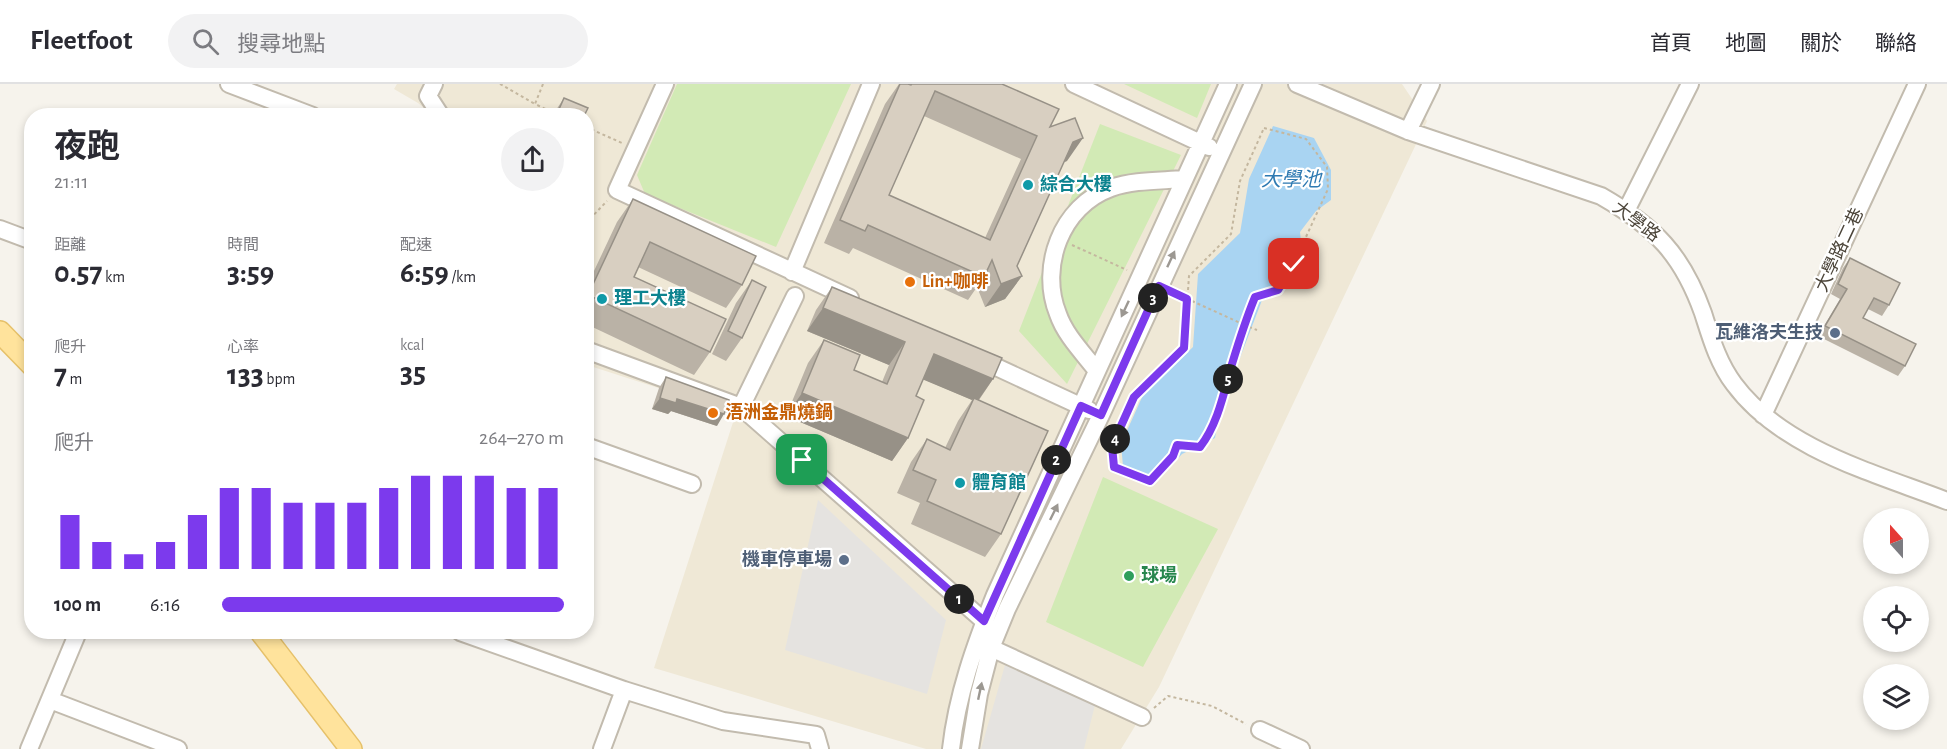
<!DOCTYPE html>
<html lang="zh-TW">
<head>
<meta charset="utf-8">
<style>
	body { margin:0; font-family:"Alegreya Sans","Noto Sans TC",sans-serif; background:#f2f2f3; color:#2b2b33; height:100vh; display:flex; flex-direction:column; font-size:22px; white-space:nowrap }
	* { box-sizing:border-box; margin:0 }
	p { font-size:20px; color:#7c7c81 }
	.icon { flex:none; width:33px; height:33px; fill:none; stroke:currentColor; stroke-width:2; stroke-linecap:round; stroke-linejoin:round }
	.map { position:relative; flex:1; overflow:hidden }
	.details { position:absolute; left:24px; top:24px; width:570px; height:531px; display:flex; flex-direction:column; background:#fff; border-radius:24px; box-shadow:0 3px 9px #0003 }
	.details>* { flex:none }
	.needle { width:39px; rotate:339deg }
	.controls { position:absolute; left:1863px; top:424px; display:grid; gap:12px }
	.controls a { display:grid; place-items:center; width:66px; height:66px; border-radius:50%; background:#fff; box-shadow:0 3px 9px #0003; font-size:30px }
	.pin { position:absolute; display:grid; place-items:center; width:51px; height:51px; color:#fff; margin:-26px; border-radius:12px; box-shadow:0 3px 9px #0006 }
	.km { position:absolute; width:30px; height:30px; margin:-15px; border-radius:50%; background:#222; color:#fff; font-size:16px; line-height:30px; text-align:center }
	.round { display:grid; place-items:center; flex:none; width:63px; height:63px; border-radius:32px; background:#f2f2f3 }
	.head { display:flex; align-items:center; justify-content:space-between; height:102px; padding:0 30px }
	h1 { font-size:33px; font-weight:700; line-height:45px }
	.stats { display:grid; grid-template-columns:repeat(3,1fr); gap:9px; height:102px; padding:6px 30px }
	.stats div { display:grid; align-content:center }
	.stats b { font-size:30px; font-weight:700 }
	.stats small { font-size:16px; font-weight:400 }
	.stats p { font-size:16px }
	.chart { height:168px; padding:12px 30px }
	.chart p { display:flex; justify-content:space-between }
	.chart svg { width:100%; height:108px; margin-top:6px; stroke:#7c3aed; stroke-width:6 }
	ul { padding:0 30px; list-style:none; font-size:20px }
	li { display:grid; grid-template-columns:96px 72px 1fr; align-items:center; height:45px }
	li i { height:15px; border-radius:8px; background:#7c3aed }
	header { display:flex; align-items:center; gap:36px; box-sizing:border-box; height:84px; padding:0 30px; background:#fff; border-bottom:2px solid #e1e1e2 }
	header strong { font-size:28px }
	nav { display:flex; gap:33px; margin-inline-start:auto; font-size:21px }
	.search { width:420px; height:54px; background:#f2f2f3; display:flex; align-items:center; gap:15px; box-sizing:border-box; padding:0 21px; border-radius:33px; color:#7c7c81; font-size:22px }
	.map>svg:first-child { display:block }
	.education { fill:#efe8d6 }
	.green { fill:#d2eab5 }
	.parking { fill:#e5e3e0 }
	.water { fill:#a9d4f2 }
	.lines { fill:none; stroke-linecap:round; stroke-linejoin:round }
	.minor-casing { stroke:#c2bbae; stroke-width:20 }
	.major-casing { stroke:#e6c16a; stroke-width:24 }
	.path { stroke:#c4b79f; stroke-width:2; stroke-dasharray:3 3; stroke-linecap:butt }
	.minor { stroke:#fff; stroke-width:16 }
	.major { stroke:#ffe39c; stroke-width:21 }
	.path-bridge { stroke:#c4b79f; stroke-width:2; stroke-dasharray:3 3; stroke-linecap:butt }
	.wall { fill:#bab2a6; fill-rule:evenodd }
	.shaded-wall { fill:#979187 }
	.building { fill:#d8cfc1; stroke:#979187; stroke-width:1.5; fill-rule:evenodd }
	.oneway { fill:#9c9892 }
	.route-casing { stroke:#fff; stroke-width:12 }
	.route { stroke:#7c3aed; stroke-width:8 }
	.culture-dot { fill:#0f9aa8; stroke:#fff; stroke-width:2 }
	.food-dot { fill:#e8710a; stroke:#fff; stroke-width:2 }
	.service-dot { fill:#5c6f8a; stroke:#fff; stroke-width:2 }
	.leisure-dot { fill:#2e9e5b; stroke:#fff; stroke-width:2 }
	.labels { text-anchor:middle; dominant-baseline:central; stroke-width:4.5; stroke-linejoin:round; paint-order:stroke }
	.culture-label { font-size:18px; font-weight:bold; fill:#0d838f; stroke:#fff; text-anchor:start }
	.street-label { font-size:18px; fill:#4b4439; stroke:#fff }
	.food-label { font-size:18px; font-weight:bold; fill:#c56008; stroke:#fff; text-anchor:start }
	.service-label { font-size:18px; font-weight:bold; fill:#4e5e75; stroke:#fff; text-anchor:end }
	.leisure-label { font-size:18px; font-weight:bold; fill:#27864d; stroke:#fff; text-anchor:start }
	.water-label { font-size:20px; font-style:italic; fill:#2e7ab2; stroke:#fff }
</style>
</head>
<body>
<header>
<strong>Fleetfoot</strong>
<div class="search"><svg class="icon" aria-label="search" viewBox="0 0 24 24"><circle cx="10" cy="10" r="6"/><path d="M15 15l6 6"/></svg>搜尋地點</div>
<nav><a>首頁</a><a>地圖</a><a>關於</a><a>聯絡</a></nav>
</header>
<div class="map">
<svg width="1947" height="665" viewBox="0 0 1947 665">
	<rect width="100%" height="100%" fill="#f6f3ec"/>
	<path class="education" d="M397 0H1402L1427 37 1159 603 1121 665H926L654 584 736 329 587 281 586 32 432 31 418 19 394 5Z"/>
	<path class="green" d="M677 0H851L776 163 645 110 637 91Z
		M1124 0H1211L1197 34Z
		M1100 40 1181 71 1067 300 1019 247Z
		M1103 393 1218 445 1143 583 1046 538Z"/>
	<path class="parking" d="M818 416 946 536 927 610 785 566Z
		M1005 581 1095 621 1084 665H981Z"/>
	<path class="water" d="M1273 42 1314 54 1331 86V116L1316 127 1300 148 1303 178 1287 204 1264 211 1238 279 1222 310 1215 354 1182 370 1158 396 1123 382 1121 360 1143 311 1193 263 1198 190 1240 149 1249 95Z"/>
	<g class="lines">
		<defs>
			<path id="minor" d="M229 0 313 32
				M434 0 428 12 441 32
				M665 0 617 106 850 214
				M1074 0 1209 63
				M1297 0 1408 47 1601 112C1655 143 1682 170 1703 229 1711 254 1718 279 1734 300 1782 365 1875 389 1947 417
				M1408 47 1431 0
				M1626 127 1690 0
				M0 145 32 157
				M792 188 871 0
				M795 212 741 323 984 537
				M586 266 741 323
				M979 275 1089 326
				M1097 287C1084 270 1065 251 1058 230 1039 183 1061 122 1111 104 1134 96 1160 97 1184 95
				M1763 331 1917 0
				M586 362 692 400
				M460 548 624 606 602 665
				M991 564 1142 633
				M624 606 723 637 816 651 820 665
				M50 616 178 665
				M1260 646 1301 665
				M29 665 78 548
				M951 665C957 611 975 561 995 511L1228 0
				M970 665 979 610 991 564 1007 525 1101 331 1253 0"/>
			<path id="major" d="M0 248 32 281
				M261 548 351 665"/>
		</defs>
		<use href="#minor" class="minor-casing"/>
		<use href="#major" class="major-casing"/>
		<path class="path" d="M500 0 535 20
			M543 0 535 20 561 32
			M586 43 622 59
			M1264 44 1306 55 1327 83 1328 105 1294 179 1278 206 1255 213C1246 235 1239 257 1232 280 1224 308 1218 340 1200 363L1177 361 1173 372 1150 397 1114 383 1112 362 1134 313 1184 264 1189 192 1231 150 1240 97Z
			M586 139 607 117
			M1072 161 1127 186
			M1173 208 1192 217
			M1249 243 1257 246
			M1154 624 1168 612 1212 622 1246 640"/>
		<use href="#minor" class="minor"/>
		<use href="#major" class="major"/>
		<path class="path-bridge" d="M1192 217 1249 243"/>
	</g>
	<path class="wall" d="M899 0H1002L1050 43 1067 77 1064 78 1017 182 1022 192 1005 215 985 223 977 203 968 216 853 164 849 170 824 159 885 20ZM924 32 1021 75 985 154 889 111Z
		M564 14 584 32H552Z
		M633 115 742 201 726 224 638 183 634 193 710 268 694 291 586 240V204L617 138Z
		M1850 174 1889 221 1882 232 1868 225 1863 234 1905 282 1898 292 1818 252 1840 215 1831 210 1843 184Z
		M752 196 742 254 726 277 712 270 736 219Z
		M832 203 993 295 979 316 1001 450 985 473 911 440 920 419 897 409 911 378 927 355 945 364 958 337 972 316 923 295 916 312 908 354 892 377 786 332 808 279 824 256 854 286 882 298 889 281 807 247 816 226Z
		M666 293 717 342 671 327 668 330 652 325 659 304Z"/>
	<path class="shaded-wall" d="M1083 54 1067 77 1057 81 1073 58Z
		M1022 192 1005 215 985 223 1001 200Z
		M823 224 905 258 889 281 807 247Z
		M934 270 993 295 977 318 974 314 972 316 917 293Z
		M802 309 908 354 892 377 786 332Z
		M660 314 677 315 724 330 717 342 671 327 668 330 652 325Z"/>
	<path class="building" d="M900 0H908L911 1 912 0H1002L1059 25 1050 43 1075 34 1083 54 1073 58 1017 182 1022 192 1001 200 992 176 984 193 868 141 865 147 840 136ZM935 7 1037 52 990 156 889 111Z
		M564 14 588 24 584 32H556Z
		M633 115 756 172 742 201 650 158 634 193 726 235 710 268 588 211Z
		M1850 174 1900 199 1889 221 1874 214 1863 234 1916 260 1905 282 1825 242 1847 205 1838 200Z
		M752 196 766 203 742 254 728 247Z
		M832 203 1002 274 993 295 934 270 916 312 924 316 908 354 802 309 824 256 860 271 854 286 887 300 905 258 823 224Z
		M666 293 729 316 724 330 677 315 676 319 660 314Z
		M974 314 1048 347 1001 450 927 417 936 396 913 386 927 355 950 366Z"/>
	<defs><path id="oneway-solid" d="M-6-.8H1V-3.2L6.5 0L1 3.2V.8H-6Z" transform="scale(1.5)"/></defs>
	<g class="oneway">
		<use href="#oneway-solid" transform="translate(1171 175) rotate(-65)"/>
		<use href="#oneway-solid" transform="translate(1125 225) rotate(115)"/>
		<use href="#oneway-solid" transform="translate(1054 428) rotate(-64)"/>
		<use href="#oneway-solid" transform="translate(980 607) rotate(-78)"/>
	</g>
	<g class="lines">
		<defs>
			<path id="route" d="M802 376 984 537 1081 322 1101 331 1159 202 1187 215 1184 264 1134 313 1112 362 1114 383 1150 397 1173 372 1177 361 1200 363C1218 340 1224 308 1232 280 1239 257 1246 235 1255 213L1278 206 1294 180"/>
		</defs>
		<use href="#route" class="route-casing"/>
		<use href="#route" class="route"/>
	</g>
	<g class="culture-dot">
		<circle cx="1028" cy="101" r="6"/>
		<circle cx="602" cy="215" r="6"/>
		<circle cx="960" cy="399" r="6"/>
	</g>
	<g class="food-dot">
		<circle cx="910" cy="198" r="6"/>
		<circle cx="713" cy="329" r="6"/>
	</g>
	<g class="service-dot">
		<circle cx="1835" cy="249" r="6"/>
		<circle cx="844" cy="476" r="6"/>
	</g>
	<circle class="leisure-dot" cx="1129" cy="492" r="6"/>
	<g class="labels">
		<g class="culture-label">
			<text x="1040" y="101">綜合大樓</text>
			<text x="614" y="215">理工大樓</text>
			<text x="972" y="399">體育館</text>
		</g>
		<g class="street-label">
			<text transform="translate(1636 138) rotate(37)">大學路</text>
			<text transform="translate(1840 166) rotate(-65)">大學路二巷</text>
		</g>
		<g class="food-label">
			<text x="922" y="198">Lin+咖啡</text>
			<text x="725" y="329">浯洲金鼎燒鍋</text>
		</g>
		<g class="service-label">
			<text x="1823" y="249">瓦維洛夫生技</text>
			<text x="832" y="476">機車停車場</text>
		</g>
		<g class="leisure-label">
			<text x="1141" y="492">球場</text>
		</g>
		<g class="water-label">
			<text x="1291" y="96">大學池</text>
		</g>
	</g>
</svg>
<div class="controls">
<a><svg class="needle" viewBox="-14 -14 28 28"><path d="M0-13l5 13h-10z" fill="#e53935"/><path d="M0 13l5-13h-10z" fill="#7c7c81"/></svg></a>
<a><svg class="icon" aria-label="locate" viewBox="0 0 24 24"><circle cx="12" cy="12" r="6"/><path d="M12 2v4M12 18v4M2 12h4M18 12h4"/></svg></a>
<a><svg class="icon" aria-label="layers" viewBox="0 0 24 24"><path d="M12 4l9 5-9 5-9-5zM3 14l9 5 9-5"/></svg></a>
</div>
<div class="pin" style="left:802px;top:376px;background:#1e9e55"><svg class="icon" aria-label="arrive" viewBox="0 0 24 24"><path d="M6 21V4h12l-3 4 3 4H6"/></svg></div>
<div class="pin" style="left:1294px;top:180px;background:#d93025"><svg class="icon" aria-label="check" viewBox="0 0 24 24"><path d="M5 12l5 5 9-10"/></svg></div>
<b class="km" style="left:959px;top:515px">1</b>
<b class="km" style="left:1056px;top:376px">2</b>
<b class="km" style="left:1153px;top:214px">3</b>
<b class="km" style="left:1115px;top:355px">4</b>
<b class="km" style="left:1228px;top:295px">5</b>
<section class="details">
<div class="head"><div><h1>夜跑</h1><p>21:11</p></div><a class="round"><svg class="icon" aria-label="share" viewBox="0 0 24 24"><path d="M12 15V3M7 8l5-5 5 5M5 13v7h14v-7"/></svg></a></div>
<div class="stats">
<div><p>距離</p><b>0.57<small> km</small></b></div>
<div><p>時間</p><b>3:59</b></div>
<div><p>配速</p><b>6:59<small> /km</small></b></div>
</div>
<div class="stats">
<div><p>爬升</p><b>7<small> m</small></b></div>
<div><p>心率</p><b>133<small> bpm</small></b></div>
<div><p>kcal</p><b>35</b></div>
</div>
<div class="chart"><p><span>爬升</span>264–270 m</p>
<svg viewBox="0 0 160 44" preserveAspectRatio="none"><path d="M5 44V22M15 44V33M25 44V38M35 44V33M45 44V22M55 44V11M65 44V11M75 44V17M85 44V17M95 44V17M105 44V11M115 44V6M125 44V6M135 44V6M145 44V11M155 44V11"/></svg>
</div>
<ul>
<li><b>100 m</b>6:16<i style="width:100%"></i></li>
</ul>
</section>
</div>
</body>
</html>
